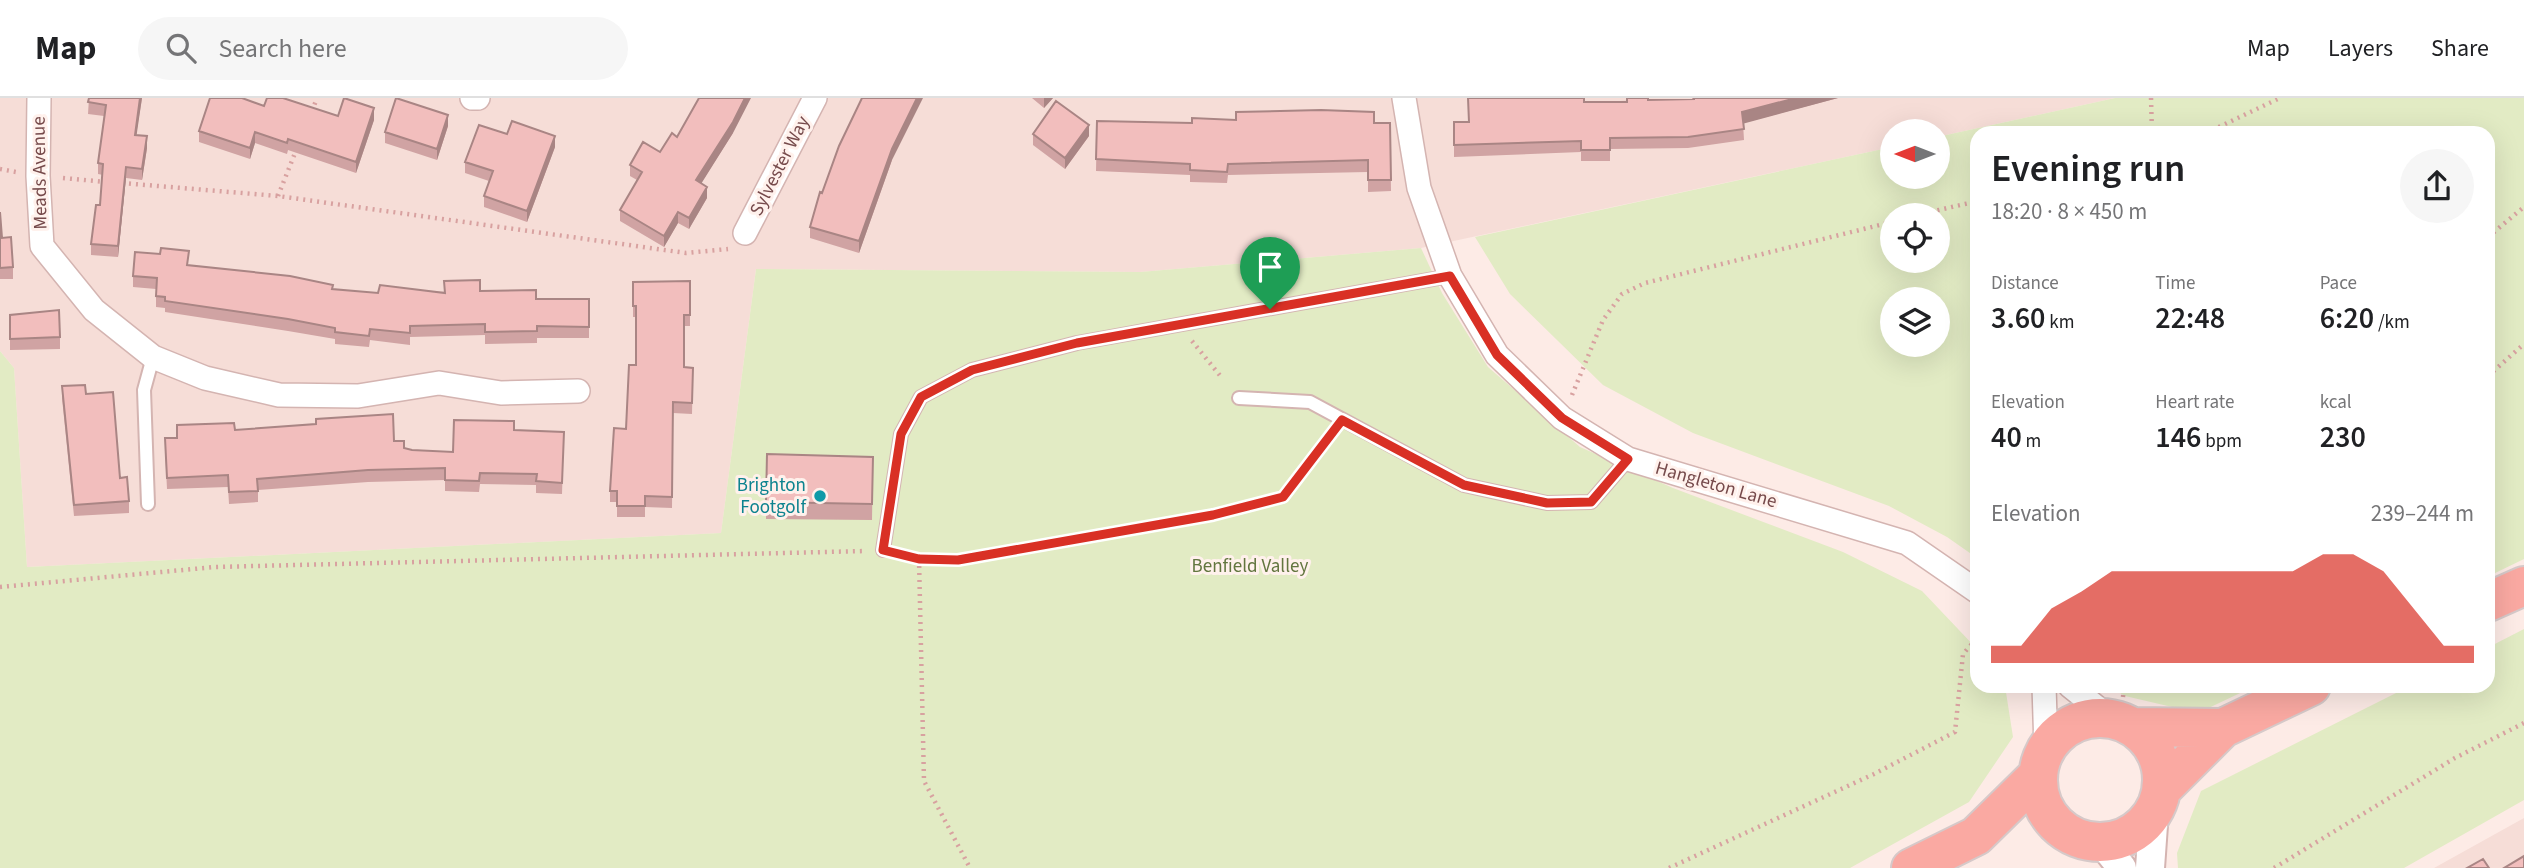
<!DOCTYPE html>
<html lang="en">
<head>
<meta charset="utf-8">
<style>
	body { margin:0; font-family:"Source Sans 3",sans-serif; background:#f6f6f6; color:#202124; height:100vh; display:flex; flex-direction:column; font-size:26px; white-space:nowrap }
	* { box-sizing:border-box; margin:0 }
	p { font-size:23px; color:#757577 }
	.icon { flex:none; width:38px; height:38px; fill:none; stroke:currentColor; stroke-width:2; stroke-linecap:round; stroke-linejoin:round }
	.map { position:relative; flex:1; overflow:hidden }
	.drawer { position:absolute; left:1970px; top:28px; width:525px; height:567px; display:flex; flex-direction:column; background:#fff; border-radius:21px; box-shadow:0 7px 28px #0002 }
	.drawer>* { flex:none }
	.needle { width:46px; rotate:270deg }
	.fabs { position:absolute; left:1880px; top:21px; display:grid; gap:14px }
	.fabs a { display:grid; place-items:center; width:70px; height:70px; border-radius:50%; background:#fff; box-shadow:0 7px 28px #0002; font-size:35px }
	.pin { position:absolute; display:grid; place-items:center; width:60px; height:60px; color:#fff; margin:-72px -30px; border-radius:50% 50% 50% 0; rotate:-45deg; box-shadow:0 0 7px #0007 }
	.pin .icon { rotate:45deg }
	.round { display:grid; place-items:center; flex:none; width:74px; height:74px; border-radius:37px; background:#f6f6f6 }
	.headline { display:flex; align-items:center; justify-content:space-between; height:119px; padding:0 21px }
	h1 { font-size:38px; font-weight:600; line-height:52px }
	.metrics { display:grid; grid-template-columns:repeat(3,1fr); gap:10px; height:119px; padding:7px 21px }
	.metrics div { display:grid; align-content:center }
	.metrics b { font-size:30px; font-weight:600 }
	.metrics small { font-size:19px; font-weight:400 }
	.metrics p { font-size:19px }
	.chart { height:196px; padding:14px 21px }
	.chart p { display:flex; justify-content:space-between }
	.chart svg { width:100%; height:126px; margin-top:7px; fill:#d93025; opacity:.7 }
	header { display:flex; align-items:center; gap:42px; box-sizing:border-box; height:98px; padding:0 35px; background:#fff; border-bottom:2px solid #e0e0e0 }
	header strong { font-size:33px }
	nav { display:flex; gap:38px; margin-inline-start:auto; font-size:24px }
	.search { width:490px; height:63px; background:#f6f6f6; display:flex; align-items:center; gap:18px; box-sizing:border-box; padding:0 24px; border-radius:38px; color:#757577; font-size:26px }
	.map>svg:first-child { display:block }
	.residential { fill:#f6ddd7 }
	.green { fill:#e2ebc4; fill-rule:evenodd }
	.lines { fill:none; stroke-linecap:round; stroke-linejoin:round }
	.service-casing { stroke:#d4b4b1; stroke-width:16 }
	.minor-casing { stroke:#d4b4b1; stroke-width:26 }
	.tertiary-casing { stroke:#d4b4b1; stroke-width:32 }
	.trunk-casing { stroke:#d6c9c9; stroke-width:42 }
	.path { stroke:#d8a1a0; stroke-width:4.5; stroke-dasharray:2 5; stroke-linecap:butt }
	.service { stroke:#fff; stroke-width:12 }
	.minor { stroke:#fff; stroke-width:23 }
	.tertiary { stroke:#fff; stroke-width:28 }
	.trunk { stroke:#faa9a2; stroke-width:38 }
	.wall { fill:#d0a3a3 }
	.shaded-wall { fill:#a98584 }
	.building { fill:#f2bebd; stroke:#a98584; stroke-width:2 }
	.route-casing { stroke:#fff; stroke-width:14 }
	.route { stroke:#d93025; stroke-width:9 }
	.culture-dot { fill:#0f9aa8; stroke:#fff1ec; stroke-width:2.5 }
	.labels { text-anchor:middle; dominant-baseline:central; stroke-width:6; stroke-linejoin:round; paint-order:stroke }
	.street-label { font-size:19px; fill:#764a4b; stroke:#fff1ec }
	.culture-label { font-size:19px; fill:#0d838f; stroke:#fff1ec; text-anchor:end }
	.park-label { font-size:19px; fill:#63763f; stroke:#fff1ec }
</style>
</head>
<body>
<header>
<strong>Map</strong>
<div class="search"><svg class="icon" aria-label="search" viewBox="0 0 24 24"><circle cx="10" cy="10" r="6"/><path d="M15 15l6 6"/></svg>Search here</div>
<nav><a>Map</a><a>Layers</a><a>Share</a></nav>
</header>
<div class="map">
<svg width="2524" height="770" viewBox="0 0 2524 770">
	<rect width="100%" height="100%" fill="#fdebe6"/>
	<path class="residential" d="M0 0H2115L1937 39V33H1892V49L1421 150 1140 174 756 171 721 435 27 469 14 270 0 253Z
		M2524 720V770H2434Z"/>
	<path class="green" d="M2115 0H2524V461L2489 478 2488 35H1978L1977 460 1947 439 1889 408 1693 335 1603 287 1510 196 1475 139 1892 49V79H1937V39ZM1892 117H1937V163H1892ZM1937 201V247H1892V201Z
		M1421 150 1442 195 1488 269 1580 349 1673 390 1843 454 1922 493 1977 551 1978 588H2005L2013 639 1969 704 1850 770H0V253L14 270 27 469 721 435 756 171 1140 174Z
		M2524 531V702L2404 770H2178L2177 755 2201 693 2410 588H2488L2489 549Z
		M2108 588H2255L2198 615 2125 598Z"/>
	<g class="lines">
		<defs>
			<path id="service" d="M1239 300 1310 304 1464 387 1547 405 1591 404 1628 361
				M148 406 144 292 153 259
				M883 452 901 336 921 299 972 272 1077 245 1450 178"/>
			<path id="minor" d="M39 0 38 78 42 148 94 212 153 259 205 280 279 297 358 298 439 285 501 295 578 293
				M472 0H478
				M1404 0 1419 90 1450 178 1497 257 1562 320 1628 361 1907 445 1978 494
				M745 135 815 0
				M2044 588 2046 651
				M2070 588 2110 620"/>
			<path id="tertiary" d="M2102 745 2122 770
				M2150 770 2154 713"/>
			<path id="trunk" d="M2488 504 2524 488
				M2038 682a62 62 0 1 1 124 0a62 62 0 1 1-124 0Z
				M2132 629 2223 630
				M2162 691 2223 630 2311 588
				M1911 770 1976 738 2038 677"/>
		</defs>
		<use href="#service" class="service-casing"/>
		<use href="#minor" class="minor-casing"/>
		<use href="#tertiary" class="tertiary-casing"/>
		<use href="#trunk" class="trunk-casing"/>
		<path class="path" d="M2151 0 2152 35
			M312 13 317 0
			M2206 35 2280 0
			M0 71 16 74
			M63 80 106 84
			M122 85 278 98 686 155 728 151
			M278 98 297 50
			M1917 117 1978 103
			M2488 139 2524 109
			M1192 243 1222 280
			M2488 278 2524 246
			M1572 297 1603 222 1622 196 1645 185 1892 124
			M899 456 919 461 958 462 1213 417 1283 399 1331 336
			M919 461 924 683 970 770
			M0 489 215 469 866 453
			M2123 599 2124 588
			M1669 770 1874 676 1955 634 1963 556 1978 539
			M2274 770 2455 660 2524 625"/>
		<use href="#service" class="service"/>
		<use href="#minor" class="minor"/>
		<use href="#tertiary" class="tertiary"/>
		<use href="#trunk" class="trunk"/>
	</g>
	<path class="wall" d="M89 0H142L136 37 147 50 142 82 126 80 118 159 91 157V146L100 107 103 77 98 76V65L104 18 88 16Z
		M1032 0H1053L1044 10Z
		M1692 0H1838L1743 25 1744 42 1688 50 1610 51V63H1581V54L1454 59V24H1469L1584 4 1692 1Z
		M264 8 338 18 374 22 356 75 288 52 287 56 255 45 250 61 199 44V33Z
		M1236 22 1390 25 1391 93 1368 94V74L1228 77 1227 85 1190 84V77L1096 73 1097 23 1192 25Z
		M448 28 437 62 385 45V34Z
		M733 35 701 85 707 100 689 131 678 125 664 149 620 123V112L637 82 630 78V67L660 54 677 39Z
		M507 36 555 49 527 124 484 109V98L489 83 465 75V64Z
		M1033 36 1089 38 1065 71 1033 47Z
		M892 62 859 155 810 140V129L822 95Z
		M0 114 2 140 13 169V181H0Z
		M188 168 333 191 378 195 480 193 536 201H589V240H537V245L485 246V237L410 239V247L370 242 369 249 335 246V241L288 233 165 214V210L156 209V191L133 189V178Z
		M690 183V228H684V269L693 270 692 316 673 315 672 410 645 409V419H617V404H610V393L626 331 636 267V219H633V184Z
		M10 217 60 239V251L10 252Z
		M62 288 86 296 120 380 129 403V415L74 418 62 300Z
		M235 332 394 343 404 350 412 352 453 354 514 332 564 334 562 396 536 395V387L480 386 479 394 445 393V382L368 384 258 392V404L229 406 228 389 167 391 165 351Z
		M767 356 873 359 872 422 766 421Z"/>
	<path class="shaded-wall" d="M140 0H142L135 48V37Z
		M745 0H751L733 35 696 94V82Z
		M917 0H923L892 62 859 155V143L892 51Z
		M1044 0H1053L1044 10Z
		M1796 0H1838L1742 26V14Z
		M374 10V22L356 75V64Z
		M448 17V28L437 62V51Z
		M1089 27V38L1065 71V60Z
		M255 34V45L250 61V50Z
		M147 38V50L142 82V71Z
		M555 38V49L527 124V113Z
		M126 69V80L118 159V148Z
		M707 89V100L689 131V120Z
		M678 114V125L664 149V138Z"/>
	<path class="building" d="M89 0H140L135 37 147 38 142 71 126 69 118 148 91 146 96 107H100L103 66 98 65 106 7 88 4Z
		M210 0H242L264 8 267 0H283L338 18 344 0 374 10 356 64 288 41 287 45 255 34 250 50 199 33Z
		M396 0 448 17 437 51 385 34Z
		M699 0H745L733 24 696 82 707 89 689 120 678 114 664 138 620 112 642 74 630 67 643 44 660 54 672 35 677 39Z
		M862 0H917L892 51 859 143 810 129 820 94 822 95 839 48Z
		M1468 0H1584V4H1627V0H1648V2L1694 1V0H1796L1742 14 1744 31 1688 39 1610 40V52H1581V43L1454 47V24H1469Z
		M1056 3 1089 27 1065 60 1033 36Z
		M1321 12 1374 14V25H1390L1391 82H1368V62L1228 66 1227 74 1190 72V66L1096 61 1097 23 1192 25V20L1236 22V14Z
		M512 23 555 38 527 113 484 98 493 73 465 64 479 27 507 36Z
		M0 114 2 140 11 139 13 169 0 170Z
		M161 150 189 153 187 167 290 178 333 187 332 191 378 195 380 187 445 195 444 183 480 182V193L536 192V201H589V229L537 228V233L485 234V226L410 228V235L370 231 369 238 335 234V230L288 221 165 203V199L156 198 157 180 133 178 135 154 160 156Z
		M690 183V217H684V269L693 270 692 305 673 304 672 399 645 398V408H617V393H610L614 330 626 331 629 267H636V208H633V184Z
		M59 212 60 239 10 241V217Z
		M85 287 86 296 113 294 120 380 127 379 129 403 74 407 62 288Z
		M393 316 394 343H404V350L412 352 453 354 454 322 514 323V332L564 334 562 385 536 383 537 376 480 375 479 383 445 382V370L368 372 257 381 258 393 229 394 228 377 167 380 165 340H177V327L234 325 235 332 316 326V321Z
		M767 356 873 359 872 406 766 404Z
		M2524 758V770H2504Z
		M2483 761 2489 770H2467Z"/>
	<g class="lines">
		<defs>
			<path id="route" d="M1450 178 1497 257 1562 320 1628 361 1591 404 1547 405 1464 387 1342 322 1283 399 1213 417 958 462 919 461 883 452 901 336 921 299 972 272 1077 245Z"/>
		</defs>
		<use href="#route" class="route-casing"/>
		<use href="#route" class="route"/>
	</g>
	<circle class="culture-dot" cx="820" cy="398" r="7"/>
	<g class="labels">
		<g class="street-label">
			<text transform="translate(780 68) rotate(-63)">Sylvester Way</text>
			<text transform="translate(40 75) rotate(-91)">Meads Avenue</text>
			<text transform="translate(1716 387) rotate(16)">Hangleton Lane</text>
		</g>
		<g class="culture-label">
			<text x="806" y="387">Brighton<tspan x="806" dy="22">Footgolf</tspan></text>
		</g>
		<g class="park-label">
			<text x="1250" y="468">Benfield Valley</text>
		</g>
	</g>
</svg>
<div class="fabs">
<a><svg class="needle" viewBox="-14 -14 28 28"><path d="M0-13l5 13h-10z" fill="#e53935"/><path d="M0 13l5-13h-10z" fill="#757577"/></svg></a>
<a><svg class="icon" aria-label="locate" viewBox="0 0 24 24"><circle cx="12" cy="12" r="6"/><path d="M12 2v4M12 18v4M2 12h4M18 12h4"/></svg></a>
<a><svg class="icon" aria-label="layers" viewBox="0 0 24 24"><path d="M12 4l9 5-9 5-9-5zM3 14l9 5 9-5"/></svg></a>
</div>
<div class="pin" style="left:1270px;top:211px;background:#1e9e55"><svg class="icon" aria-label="arrive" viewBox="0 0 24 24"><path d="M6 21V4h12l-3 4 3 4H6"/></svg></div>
<section class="drawer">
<div class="headline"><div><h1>Evening run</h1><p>18:20 · 8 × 450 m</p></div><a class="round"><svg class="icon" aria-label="share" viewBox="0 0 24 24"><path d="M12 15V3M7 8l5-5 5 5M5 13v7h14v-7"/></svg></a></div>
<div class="metrics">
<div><p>Distance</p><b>3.60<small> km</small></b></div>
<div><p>Time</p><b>22:48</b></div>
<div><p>Pace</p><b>6:20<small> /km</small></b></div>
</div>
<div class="metrics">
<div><p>Elevation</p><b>40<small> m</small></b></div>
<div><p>Heart rate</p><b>146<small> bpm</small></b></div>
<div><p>kcal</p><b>230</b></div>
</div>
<div class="chart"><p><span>Elevation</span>239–244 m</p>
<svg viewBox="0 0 160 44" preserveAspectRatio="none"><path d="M0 44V38L10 38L20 25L30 19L40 12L50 12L60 12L70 12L80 12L90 12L100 12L110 6L120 6L130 12L140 25L150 38L160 38V44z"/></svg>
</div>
</section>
</div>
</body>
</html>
